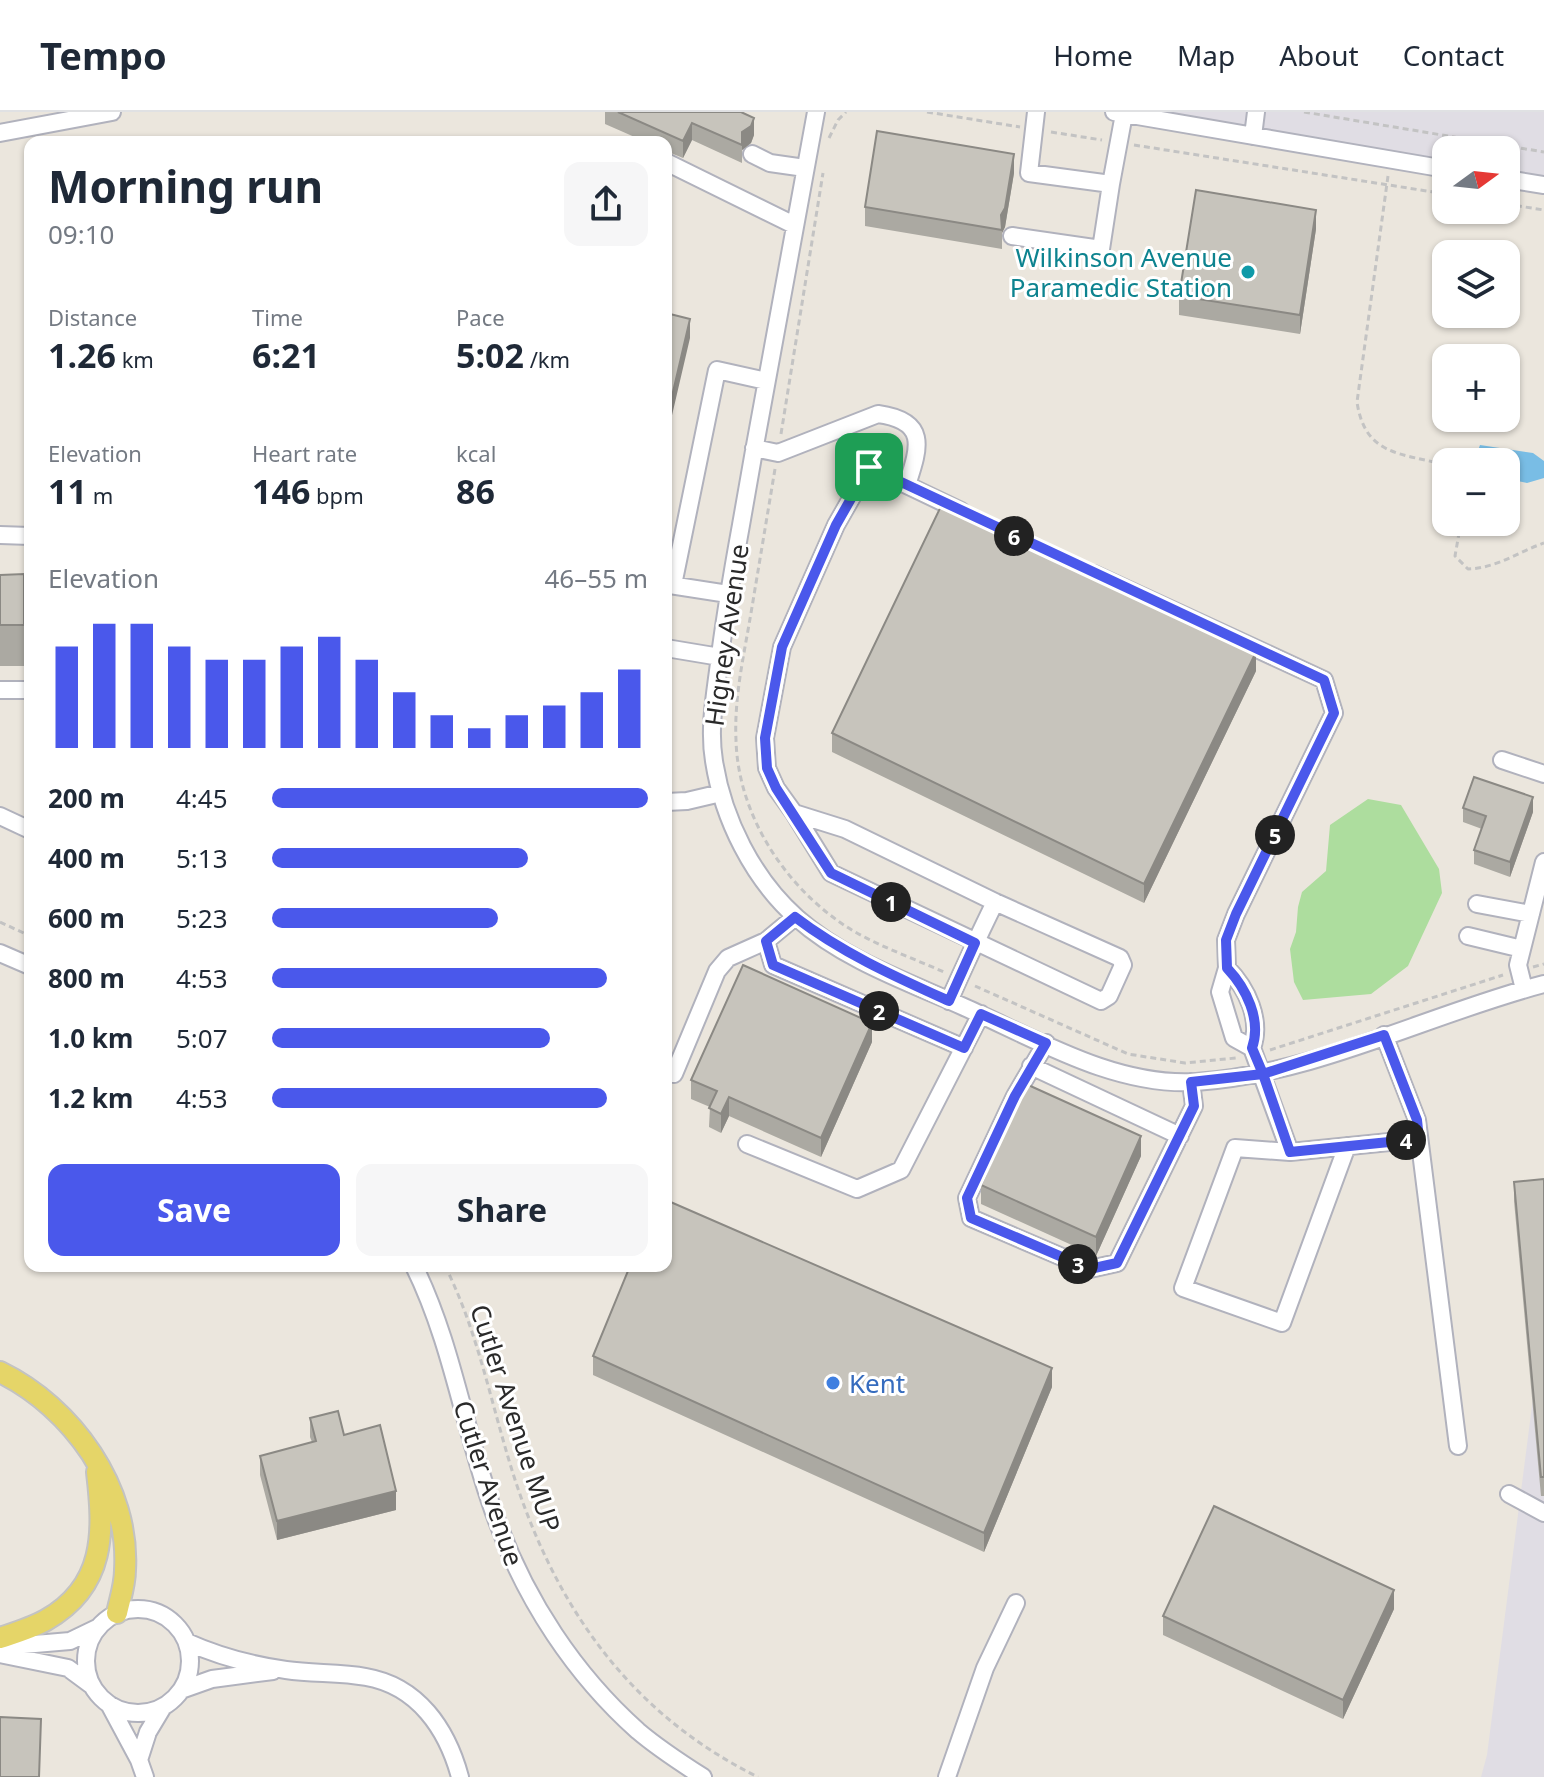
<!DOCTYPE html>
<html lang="en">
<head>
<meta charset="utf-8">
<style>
	body { margin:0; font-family:"Noto Sans",sans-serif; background:#f6f6f7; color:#1f2937; height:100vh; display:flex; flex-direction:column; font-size:30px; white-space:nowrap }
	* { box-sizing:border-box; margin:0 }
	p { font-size:26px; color:#747a83 }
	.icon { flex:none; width:44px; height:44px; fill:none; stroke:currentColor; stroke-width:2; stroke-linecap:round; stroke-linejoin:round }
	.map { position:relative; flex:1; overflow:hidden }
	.drawer { position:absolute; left:24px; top:24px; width:648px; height:1136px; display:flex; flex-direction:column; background:#fff; border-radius:16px; box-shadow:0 2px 6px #0004 }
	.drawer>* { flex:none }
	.needle { width:52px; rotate:75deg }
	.controls { position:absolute; left:1432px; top:24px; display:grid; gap:16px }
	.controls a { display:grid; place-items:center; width:88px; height:88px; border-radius:16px; background:#fff; box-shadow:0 2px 6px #0004; font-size:40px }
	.pin { position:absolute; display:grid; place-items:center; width:68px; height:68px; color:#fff; margin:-34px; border-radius:16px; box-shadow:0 4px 12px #0006 }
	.km { position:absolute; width:40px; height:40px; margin:-20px; border-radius:50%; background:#222; color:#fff; font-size:22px; line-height:40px; text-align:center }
	.round { display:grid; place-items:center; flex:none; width:84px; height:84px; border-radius:16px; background:#f6f6f7 }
	.head { display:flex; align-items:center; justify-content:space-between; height:136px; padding:0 24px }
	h1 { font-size:44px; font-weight:700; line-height:60px }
	.stats { display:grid; grid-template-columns:repeat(3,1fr); gap:12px; height:136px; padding:8px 24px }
	.stats div { display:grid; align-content:center }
	.stats b { font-size:34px; font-weight:700 }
	.stats small { font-size:22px; font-weight:400 }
	.stats p { font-size:22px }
	.chart { height:224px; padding:16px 24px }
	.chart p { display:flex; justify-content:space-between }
	.chart svg { width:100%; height:144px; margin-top:8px; stroke:#4a58eb; stroke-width:6 }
	.cta { display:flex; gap:16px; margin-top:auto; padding:16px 24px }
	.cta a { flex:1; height:92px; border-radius:16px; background:#4a58eb; color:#fff; font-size:32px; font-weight:700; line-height:92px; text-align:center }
	.cta a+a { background:#f6f6f7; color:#1f2937 }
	ul { padding:0 24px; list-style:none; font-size:26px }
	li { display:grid; grid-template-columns:128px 96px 1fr; align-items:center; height:60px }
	li i { height:20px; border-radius:10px; background:#4a58eb }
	header { display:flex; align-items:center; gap:48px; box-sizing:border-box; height:112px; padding:0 40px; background:#fff; border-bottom:2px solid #e0e1e3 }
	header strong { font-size:38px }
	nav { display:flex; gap:44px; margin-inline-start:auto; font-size:28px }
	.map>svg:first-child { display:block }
	.industrial { fill:#e0dde4 }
	.green { fill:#addd9e }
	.water { fill:#79bde5 }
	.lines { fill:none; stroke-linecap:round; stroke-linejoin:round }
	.minor-casing { stroke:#b1b2bd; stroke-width:20 }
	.major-casing { stroke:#c3c3c3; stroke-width:24 }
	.path { stroke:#c3c3c3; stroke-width:3; stroke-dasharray:6 4; stroke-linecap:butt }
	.minor { stroke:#fff; stroke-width:16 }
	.major { stroke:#e5d568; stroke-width:20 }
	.wall { fill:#aba9a2 }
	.shaded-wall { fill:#8b8984 }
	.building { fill:#c7c4bc; stroke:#8b8984; stroke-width:2 }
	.route-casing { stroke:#fff; stroke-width:16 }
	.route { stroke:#4a58eb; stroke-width:10 }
	.culture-dot { fill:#0f9aa8; stroke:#fff; stroke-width:3 }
	.shop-dot { fill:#3f7fe0; stroke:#fff; stroke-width:3 }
	.labels { text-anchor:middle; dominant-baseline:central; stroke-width:6; stroke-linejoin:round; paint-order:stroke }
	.culture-label { font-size:26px; fill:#0d838f; stroke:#fff; text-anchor:end }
	.street-label { font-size:26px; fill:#2a2a2a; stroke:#fff }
	.shop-label { font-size:26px; fill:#366cbe; stroke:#fff; text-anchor:start }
</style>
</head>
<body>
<header>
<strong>Tempo</strong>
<nav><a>Home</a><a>Map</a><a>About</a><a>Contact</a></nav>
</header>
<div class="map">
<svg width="1544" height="1665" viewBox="0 0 1544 1665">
	<rect width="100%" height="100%" fill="#ebe6dd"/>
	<path class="industrial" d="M1164 0H1544V65L1506 59V38H1446V49Z
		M1544 1201V1665H1481L1487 1643Z"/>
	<path class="green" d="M1368 687 1401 693 1439 757 1442 781 1408 854 1371 882 1303 888 1294 870 1290 837 1296 820 1298 795 1302 780 1326 759 1330 713Z"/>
	<path class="water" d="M1480 333 1533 341 1544 349V366L1527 371 1508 367 1506 350H1474Z"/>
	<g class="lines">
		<defs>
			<path id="minor" d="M816 0C790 137 765 275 741 413 732 462 724 510 718 559 714 589 709 619 714 649 723 707 753 767 797 806 844 848 908 870 964 895 1036 927 1115 975 1196 970 1316 962 1429 902 1544 872
				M1036 0 1029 61 1111 72 1124 2
				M1114 0 1446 57
				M0 21 112 0
				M1253 24 1256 0
				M752 42 770 51 805 56
				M666 50 794 113
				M1506 67 1544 73
				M1012 124 1101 137 1111 72
				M754 336 778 341 878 302C929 309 919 336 907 373
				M0 423 30 424
				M1094 462 1324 568 1334 601 1236 802 1226 828 1227 856 1220 880 1234 926 1252 936C1262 908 1247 876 1227 856
				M673 473 717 258 766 269
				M0 474 30 473
				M666 475 670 473 728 482
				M666 536 720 545
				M0 578H30
				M1502 648 1544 662
				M666 690 687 689 721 681
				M794 701 776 676 767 656 765 626 782 535 836 413 869 355 961 399
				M0 704 30 718
				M1477 792 1531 802
				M1468 824 1522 837
				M766 829 773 853 964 936
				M0 841 30 854
				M1524 877 1518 853 1544 750
				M949 889C964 855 979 823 995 790L1120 846 1123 853 1109 884 1101 889 831 761 794 701 845 717 995 790
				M1384 923 1417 1008 1458 1334
				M1046 931 1015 984 967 1086 971 1106 1090 1157 1117 1151 1194 994 1191 970
				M1252 936 1290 1040 1419 1027
				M1031 954 1180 1024
				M674 962 717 859 728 846 766 829 795 805
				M747 1032 857 1077 901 1058 981 902
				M1290 1040 1235 1036 1183 1176 1282 1211 1347 1034
				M414 1154C454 1235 465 1325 497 1409 526 1488 574 1562 638 1619 658 1636 681 1651 703 1665
				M1509 1382 1544 1401
				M86 1549a52 52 0 1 1 104 0a52 52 0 1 1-104 0Z
				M187 1530C218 1544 252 1553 286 1558 313 1562 340 1560 366 1565 418 1574 447 1617 460 1665
				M0 1535 70 1529 97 1516
				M0 1542 68 1556 91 1573
				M181 1578 212 1567 273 1559
				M109 1592 139 1648 145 1665
				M139 1648 148 1620 163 1595
				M947 1665 985 1556 1016 1491"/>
			<path id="major" d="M0 1260C72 1295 130 1376 125 1458 125 1473 120 1487 117 1501
				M0 1526C15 1521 32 1516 46 1508 106 1474 104 1420 97 1360"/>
		</defs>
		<use href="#minor" class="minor-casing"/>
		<use href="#major" class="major-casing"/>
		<path class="path" d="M927 0 1020 15
			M1304 0 1544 40
			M1051 20 1102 28
			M829 26 838 8 846 0
			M1134 33 1446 82
			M1388 64 1357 290C1365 344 1401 341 1446 353
			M1506 92 1544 98
			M781 322 823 61
			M775 357C767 405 759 453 751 501 744 543 734 585 736 628 738 703 785 775 847 815 877 834 913 846 946 861
			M1461 410 1455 444 1468 457C1497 456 1518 440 1544 431
			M0 810 30 824
			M1533 855 1544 852
			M975 874 1128 942 1185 951 1236 946
			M1270 938 1503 863
			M445 1154C475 1213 489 1281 508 1345 549 1485 624 1599 758 1665"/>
		<use href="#minor" class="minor"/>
		<use href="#major" class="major"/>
	</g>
	<path class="wall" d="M605 0H741L754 23 751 31 742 38V51L692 28 683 46 666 39V30H646L605 12Z
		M1014 61 1005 115 1002 121V137L865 114V95Z
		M1316 117 1300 222 1179 203V184Z
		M24 462V554H0V463Z
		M1256 559 1144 791 832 640V621Z
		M1463 696 1533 700 1510 765 1474 752V738L1482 717 1463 710Z
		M872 930 821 1045 729 1004 721 1021 709 1015 710 995 691 987V968Z
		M1141 1044 1096 1144 981 1092V1073Z
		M1544 1067V1384H1541L1514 1089V1070Z
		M593 1244 1052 1275 984 1440 593 1263Z
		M310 1306 344 1323 396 1398 277 1428 260 1363V1344L312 1330 310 1325Z
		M1394 1497 1343 1607 1163 1523V1504Z"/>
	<path class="shaded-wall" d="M754 6V23L751 31 742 38V20Z
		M692 11V28L683 46V29Z
		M1014 42V61L1005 115 1002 121 1001 103Z
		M1316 98V117L1300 222V203Z
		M690 207V226L666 329V310Z
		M1256 540V559L1144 791V772Z
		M1533 685V700L1510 765V750Z
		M872 911V930L821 1045V1026Z
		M729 985V1004L721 1021V1002Z
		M1141 1024V1044L1096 1144V1125Z
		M1052 1256V1275L984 1440V1421Z
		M396 1379V1398L277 1428V1409Z
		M1394 1478V1497L1343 1607V1588Z"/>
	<path class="building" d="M618 0H741L754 6 751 14 742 20V33L692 11 683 29Z
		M877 19 1014 42 1005 96 1001 103 1002 118 865 95Z
		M1196 78 1316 98 1300 203 1179 184Z
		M666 201 690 207 666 310Z
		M944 388 1256 540 1144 772 832 621Z
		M24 462V513H0V463Z
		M1474 665 1533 685 1510 750 1474 738 1486 704 1463 696Z
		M743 853 872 911 821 1026 729 985 721 1002 709 996 717 979 691 968Z
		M1026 972 1141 1024 1096 1125 981 1073Z
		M1544 1067V1365H1541L1514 1070Z
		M666 1088 1052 1256 984 1421 593 1244 630 1154H666Z
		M338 1299 344 1323 380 1313 396 1379 277 1409 260 1344 316 1329 310 1306Z
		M1214 1394 1394 1478 1343 1588 1163 1504Z
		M0 1605 41 1607 39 1665H0Z"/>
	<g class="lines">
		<defs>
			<path id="route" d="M869 355 836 413 782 535 765 626 767 656 776 676 831 761 975 831 949 889C896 865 842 841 795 805L766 829 773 853 964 936 981 902 1046 931 1015 984 967 1086 971 1106 1090 1157 1117 1151 1194 994 1191 970 1263 962 1290 1040 1419 1027 1417 1008 1384 923 1263 962 1252 936C1262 908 1246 876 1227 856L1226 828 1236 802 1334 601 1324 568 869 355"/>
		</defs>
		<use href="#route" class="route-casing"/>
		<use href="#route" class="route"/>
	</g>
	<circle class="culture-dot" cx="1248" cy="160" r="8"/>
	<circle class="shop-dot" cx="833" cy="1271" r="8"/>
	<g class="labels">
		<g class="culture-label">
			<text x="1232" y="145">Wilkinson Avenue<tspan x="1232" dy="30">Paramedic Station</tspan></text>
		</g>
		<g class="street-label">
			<text transform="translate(726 523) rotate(-82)">Higney Avenue</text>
			<text transform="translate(516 1306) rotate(72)">Cutler Avenue MUP</text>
			<text transform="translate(489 1371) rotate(72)">Cutler Avenue</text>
		</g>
		<g class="shop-label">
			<text x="849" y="1271">Kent</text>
		</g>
	</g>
</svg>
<div class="controls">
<a><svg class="needle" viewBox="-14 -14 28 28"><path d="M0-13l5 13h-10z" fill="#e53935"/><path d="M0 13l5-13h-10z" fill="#747a83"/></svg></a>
<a><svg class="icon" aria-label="layers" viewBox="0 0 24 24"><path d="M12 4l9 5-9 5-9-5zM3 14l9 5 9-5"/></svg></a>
<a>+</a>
<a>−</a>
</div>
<div class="pin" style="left:869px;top:355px;background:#1e9e55"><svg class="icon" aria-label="arrive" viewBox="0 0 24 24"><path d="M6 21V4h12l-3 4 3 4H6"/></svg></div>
<b class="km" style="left:891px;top:790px">1</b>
<b class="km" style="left:879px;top:899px">2</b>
<b class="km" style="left:1078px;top:1152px">3</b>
<b class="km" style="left:1406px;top:1028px">4</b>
<b class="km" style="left:1275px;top:723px">5</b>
<b class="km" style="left:1014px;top:424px">6</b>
<section class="drawer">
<div class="head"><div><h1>Morning run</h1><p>09:10</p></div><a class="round"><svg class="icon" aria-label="share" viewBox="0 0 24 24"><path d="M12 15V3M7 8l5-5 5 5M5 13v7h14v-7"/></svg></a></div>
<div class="stats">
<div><p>Distance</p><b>1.26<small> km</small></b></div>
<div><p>Time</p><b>6:21</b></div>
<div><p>Pace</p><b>5:02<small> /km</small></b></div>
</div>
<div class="stats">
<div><p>Elevation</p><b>11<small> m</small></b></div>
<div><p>Heart rate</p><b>146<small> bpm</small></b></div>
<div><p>kcal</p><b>86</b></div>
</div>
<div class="chart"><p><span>Elevation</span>46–55 m</p>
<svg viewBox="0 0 160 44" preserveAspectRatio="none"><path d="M5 44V13M15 44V6M25 44V6M35 44V13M45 44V17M55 44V17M65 44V13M75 44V10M85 44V17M95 44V27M105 44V34M115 44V38M125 44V34M135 44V31M145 44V27M155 44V20"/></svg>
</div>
<ul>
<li><b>200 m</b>4:45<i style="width:100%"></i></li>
<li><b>400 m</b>5:13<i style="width:68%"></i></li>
<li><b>600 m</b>5:23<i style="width:60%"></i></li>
<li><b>800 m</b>4:53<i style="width:89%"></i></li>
<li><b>1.0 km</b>5:07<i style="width:74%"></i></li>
<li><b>1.2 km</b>4:53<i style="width:89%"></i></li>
</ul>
<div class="cta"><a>Save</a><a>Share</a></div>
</section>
</div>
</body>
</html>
